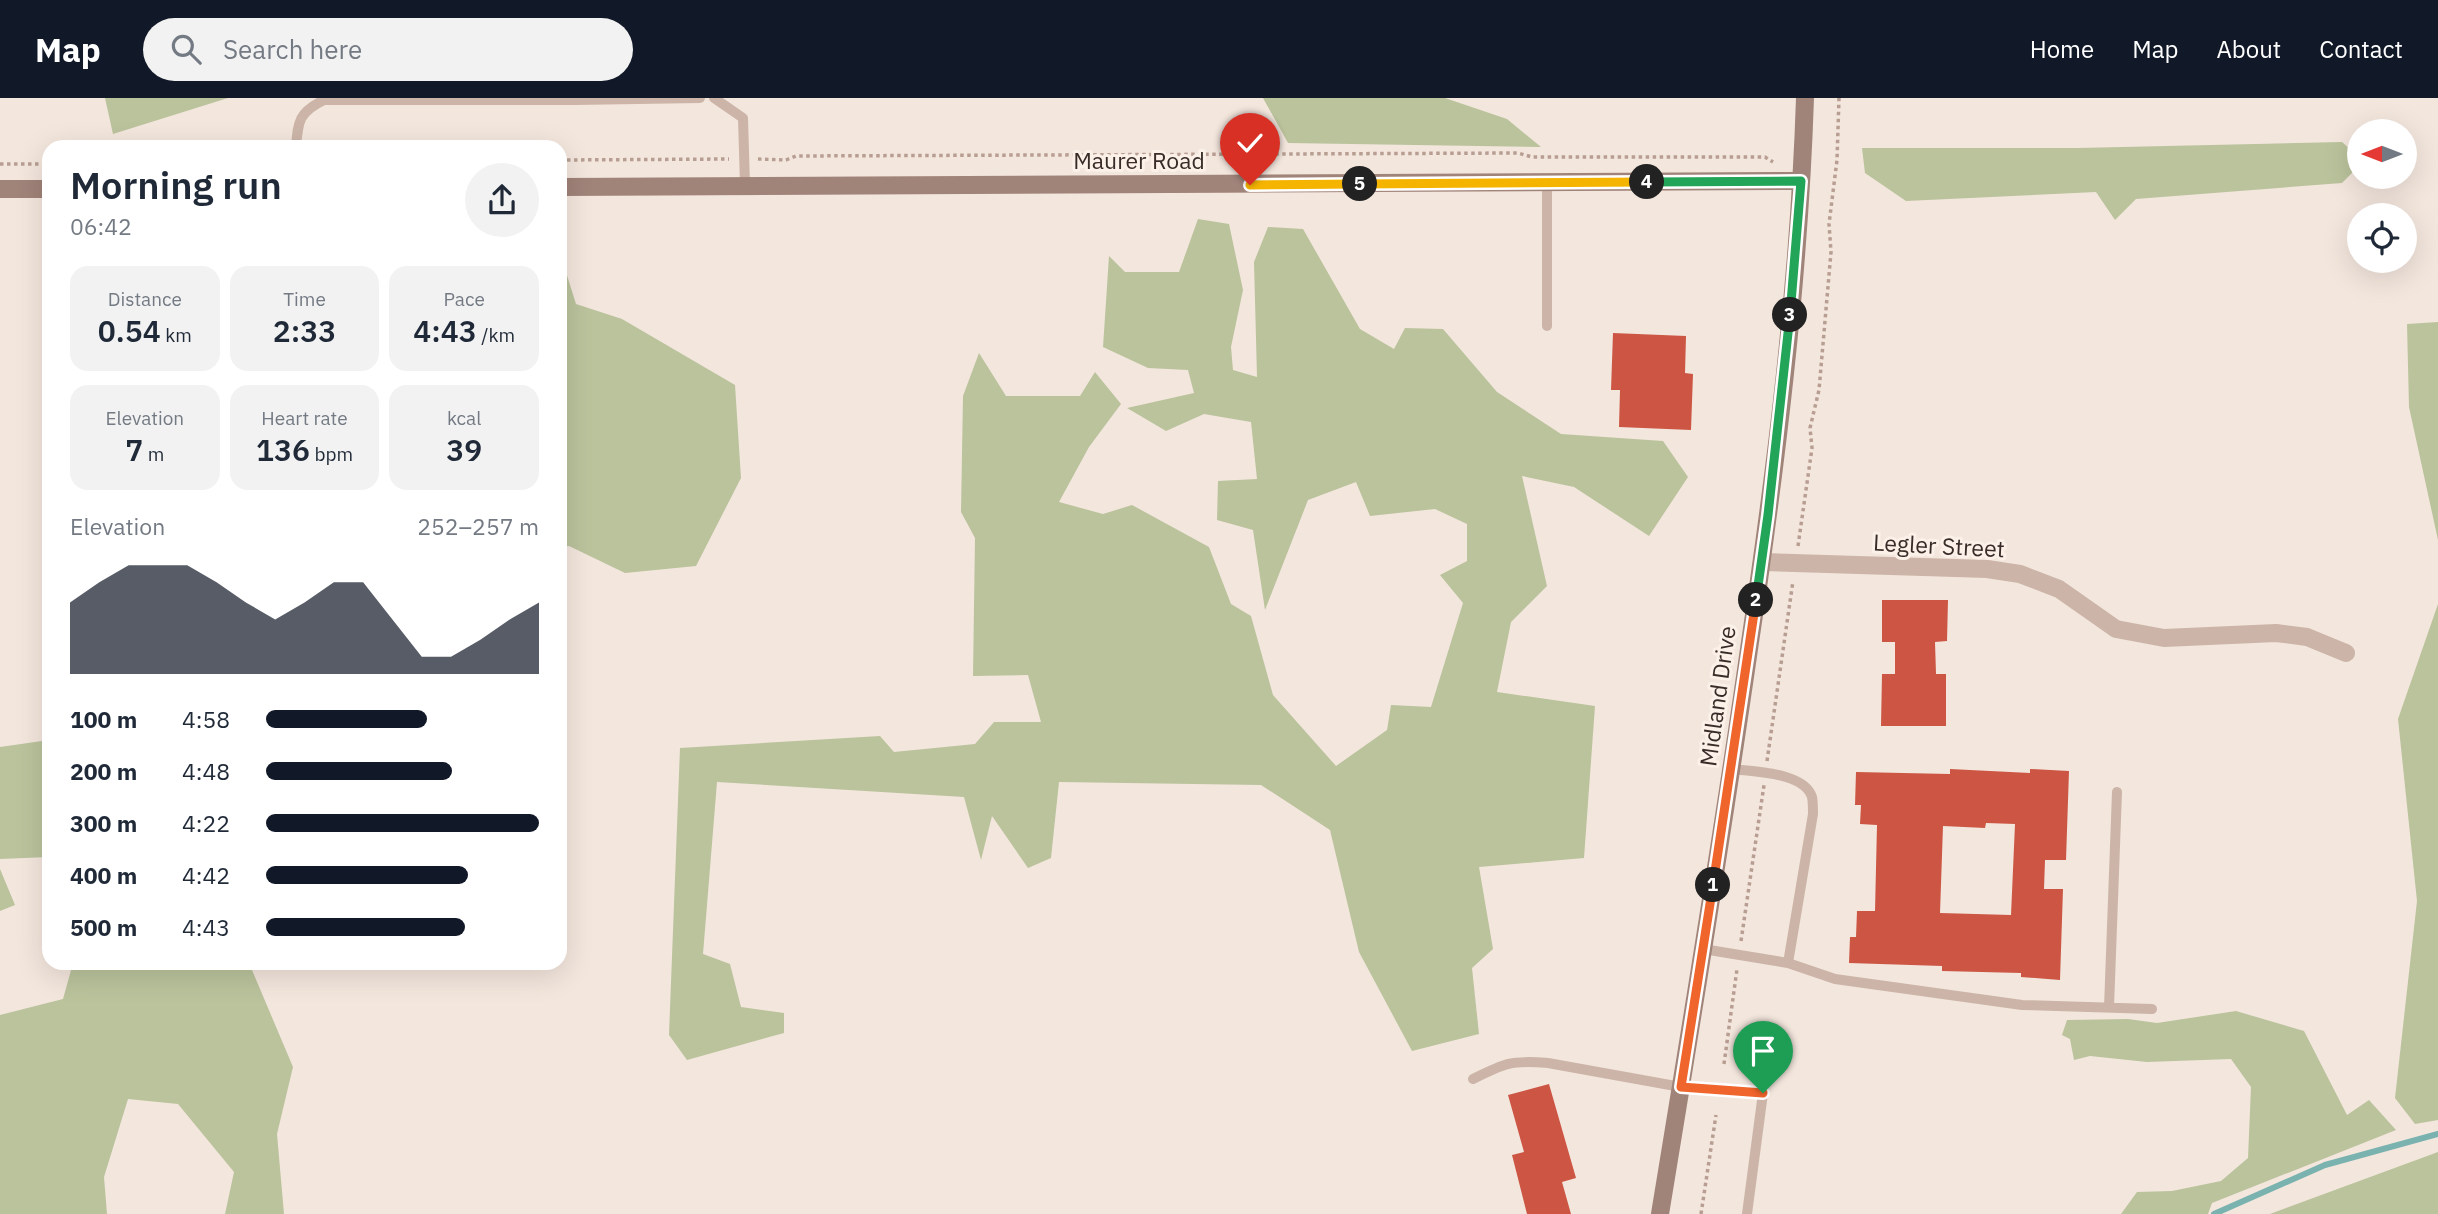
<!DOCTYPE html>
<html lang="en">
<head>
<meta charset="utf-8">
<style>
	body { margin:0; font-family:"IBM Plex Sans",sans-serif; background:#f2f2f3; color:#1f2937; height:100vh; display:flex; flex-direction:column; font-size:26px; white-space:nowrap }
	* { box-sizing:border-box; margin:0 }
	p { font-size:23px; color:#747a83 }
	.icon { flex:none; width:38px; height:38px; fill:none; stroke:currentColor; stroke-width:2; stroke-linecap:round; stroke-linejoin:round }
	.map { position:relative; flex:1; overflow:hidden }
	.side { position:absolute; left:42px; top:42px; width:525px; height:830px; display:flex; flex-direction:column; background:#fff; border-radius:21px; box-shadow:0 7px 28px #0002 }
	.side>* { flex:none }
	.needle { width:46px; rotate:270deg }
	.buttons { position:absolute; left:2347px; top:21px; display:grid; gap:14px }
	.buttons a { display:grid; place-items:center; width:70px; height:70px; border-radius:50%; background:#fff; box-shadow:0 7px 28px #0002; font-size:35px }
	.pin { position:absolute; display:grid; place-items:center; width:60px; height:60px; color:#fff; margin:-72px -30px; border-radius:50% 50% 50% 0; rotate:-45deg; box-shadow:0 0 7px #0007 }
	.pin .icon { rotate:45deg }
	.km { position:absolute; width:35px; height:35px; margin:-18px; border-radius:50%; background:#222; color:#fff; font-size:19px; line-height:35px; text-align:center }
	.round { display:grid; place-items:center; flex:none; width:74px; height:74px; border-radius:37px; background:#f2f2f3 }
	.head { display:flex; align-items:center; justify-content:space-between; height:119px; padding:0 28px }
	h1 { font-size:38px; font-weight:600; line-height:52px }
	.metrics { display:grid; grid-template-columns:repeat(3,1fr); gap:10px; height:119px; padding:7px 28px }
	.metrics div { display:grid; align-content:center; border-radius:18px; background:#f2f2f3; text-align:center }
	.metrics b { font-size:30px; font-weight:600 }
	.metrics small { font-size:19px; font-weight:400 }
	.metrics p { font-size:19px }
	.chart { height:196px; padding:14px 28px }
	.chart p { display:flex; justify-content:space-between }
	.chart svg { width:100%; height:126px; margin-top:7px; fill:#111827; opacity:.7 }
	ul { padding:0 28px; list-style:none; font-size:23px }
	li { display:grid; grid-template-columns:112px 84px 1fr; align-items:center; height:52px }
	li i { height:18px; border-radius:9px; background:#111827 }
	header { display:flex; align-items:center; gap:42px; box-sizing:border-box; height:98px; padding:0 35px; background:#111827; color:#fff }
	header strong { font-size:33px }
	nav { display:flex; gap:38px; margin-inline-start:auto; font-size:24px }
	.search { width:490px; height:63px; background:#f2f2f3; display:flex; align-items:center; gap:18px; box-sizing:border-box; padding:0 24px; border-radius:38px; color:#747a83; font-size:26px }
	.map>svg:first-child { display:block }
	.green { fill:#bac39c }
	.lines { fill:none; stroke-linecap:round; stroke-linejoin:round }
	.stream { stroke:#7ab2af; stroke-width:6 }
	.building { fill:#cc5643; fill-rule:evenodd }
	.path { stroke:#b89e92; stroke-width:3.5; stroke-dasharray:3.5 3.5; stroke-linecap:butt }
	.lane { stroke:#ccb5a8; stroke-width:10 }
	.street { stroke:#ccb5a8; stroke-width:18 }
	.secondary { stroke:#a08379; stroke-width:18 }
	.split-1-casing { stroke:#fff; stroke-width:14 }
	.split-2-casing { stroke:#fff; stroke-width:14 }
	.split-3-casing { stroke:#fff; stroke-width:14 }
	.split-4-casing { stroke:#fff; stroke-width:14 }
	.split-5-casing { stroke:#fff; stroke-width:14 }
	.split-6-casing { stroke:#fff; stroke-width:14 }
	.split-1 { stroke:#f0652b; stroke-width:9 }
	.split-2 { stroke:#f0652b; stroke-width:9 }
	.split-3 { stroke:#22a559; stroke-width:9 }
	.split-4 { stroke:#22a559; stroke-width:9 }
	.split-5 { stroke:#f5b400; stroke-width:9 }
	.split-6 { stroke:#f5b400; stroke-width:9 }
	.labels { text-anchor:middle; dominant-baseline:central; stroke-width:6; stroke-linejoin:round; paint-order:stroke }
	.street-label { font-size:23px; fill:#392c28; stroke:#fbf1e9 }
</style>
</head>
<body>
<header>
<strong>Map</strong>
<div class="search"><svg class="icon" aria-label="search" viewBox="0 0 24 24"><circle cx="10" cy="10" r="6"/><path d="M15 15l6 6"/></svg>Search here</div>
<nav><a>Home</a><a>Map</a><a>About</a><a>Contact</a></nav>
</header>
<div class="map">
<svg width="2438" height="1116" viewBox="0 0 2438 1116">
	<rect width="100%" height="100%" fill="#f3e6dd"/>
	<path class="green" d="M105 0H228L113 36Z
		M1263 0H1445L1507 21 1541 49 1288 45Z
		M2342 44 2359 59V68L2342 85 2136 101 2115 122 2096 94 1906 103 1865 75 1862 50H2078Z
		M1198 121 1229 126 1243 192 1231 249 1233 272 1257 279 1254 164 1268 129 1303 131 1360 231 1394 251 1405 230 1443 231 1497 294 1561 336 1663 343 1688 379 1649 438 1574 389 1522 378 1547 488 1511 524 1497 594 1595 608 1584 760 1479 769 1493 851 1472 870 1479 936 1412 953 1359 854 1330 732 1261 687 1059 684 1051 760 1028 770 992 718 981 762 964 699 717 684 703 856 730 866 741 909 784 915V935L687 962 669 937 680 650 880 638 894 654 975 646 994 624H1041L1028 577 973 578 975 440 961 414 963 298 979 255 1006 298H1080L1095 274 1121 306 1089 349 1059 404 1103 416 1132 407 1209 449 1231 506 1251 518 1273 597 1336 668 1387 632 1391 607 1431 609 1463 505 1440 477 1467 463V426L1435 411 1370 418 1356 384 1308 402 1265 512 1253 432 1217 422 1218 383 1257 381 1251 324 1204 316 1166 333 1127 310 1194 295 1188 272 1148 270 1103 249 1109 158 1125 174H1179Z
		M560 155 576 206 622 221 735 287 741 380 696 468 625 475 569 448 560 449Z
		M2438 224V442L2409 309 2407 226Z
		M2438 506V1022L2415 1026 2395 1000 2417 803 2398 621Z
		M49 642V759L0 761V649Z
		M0 771 15 807 0 813Z
		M73 865H249L293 969 277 1036 284 1116H225L234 1074 178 1006 128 1001 104 1079 107 1116H0V917L63 901Z
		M2236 913 2304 933 2347 1017 2369 1002 2396 1032 2212 1105 2208 1116H2121L2137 1094 2172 1093 2221 1083 2248 1060 2251 989 2231 961 2147 964 2090 958 2074 962 2070 941 2062 937 2067 922 2128 921 2157 925Z
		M2438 1054V1116H2270Z"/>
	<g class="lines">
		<path class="stream" d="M2214 1116 2325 1067 2438 1036"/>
	</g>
	<path class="building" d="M1613 235 1686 238 1685 275 1693 276 1691 332 1619 329 1620 292H1611Z
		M1882 502H1948L1947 543 1935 544 1936 576H1946V628H1881L1882 576H1895V544H1882Z
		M1950 671 2030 675V671L2069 673 2066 762H2045L2044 791H2063L2060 882 2021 879V875L1942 873V868L1849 865 1850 839H1856L1857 813H1875L1877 727 1860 726 1861 707H1855L1856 674 1950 676ZM1986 725 2015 726 2011 817 1940 815 1943 728 1985 730Z
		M1549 986 1576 1080 1562 1084 1571 1116H1527L1512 1057 1524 1054 1508 997Z"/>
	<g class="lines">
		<path class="path" d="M758 61 786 62 796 58 1518 55 1532 59H1765L1773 64
			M560 62 729 61
			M0 66H49
			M1798 448 1812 350 1810 330 1819 292 1831 154 1829 126 1837 62 1839 0
			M1767 663 1793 483
			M1741 843 1764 687
			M1724 966 1737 871
			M1701 1116 1716 1017"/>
		<path class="lane" d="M714 0 743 20 745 87
			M296 49C298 23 299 14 324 2H576L700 0
			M1547 85V228
			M1732 671C1754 674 1804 674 1812 699 1813 704 1813 711 1813 716L1788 865
			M1703 851 1788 865 1835 881 2022 907 2152 911
			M2109 909 2117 694
			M1473 981C1505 965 1511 962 1548 965L1681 989 1763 995 1747 1116"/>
		<path class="street" d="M1762 464 1987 471 2020 476 2059 491 2116 531 2164 540 2276 535 2307 539 2346 555"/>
		<path class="secondary" d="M560 89 1801 83
			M0 91H49
			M1660 1116C1691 928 1722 740 1749 551 1776 369 1799 185 1805 0"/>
	</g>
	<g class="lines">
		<defs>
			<path id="split-1" d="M1713 787 1681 989 1763 995"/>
			<path id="split-2" d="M1713 787 1756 502"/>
			<path id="split-3" d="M1756 502 1768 417 1790 217"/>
			<path id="split-4" d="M1647 84 1801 83 1790 217"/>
			<path id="split-5" d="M1360 86 1647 84"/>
			<path id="split-6" d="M1250 87 1360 86"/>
		</defs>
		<use href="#split-1" class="split-1-casing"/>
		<use href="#split-2" class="split-2-casing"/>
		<use href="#split-3" class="split-3-casing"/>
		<use href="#split-4" class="split-4-casing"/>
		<use href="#split-5" class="split-5-casing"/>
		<use href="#split-6" class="split-6-casing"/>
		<use href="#split-1" class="split-1"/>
		<use href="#split-2" class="split-2"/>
		<use href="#split-3" class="split-3"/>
		<use href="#split-4" class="split-4"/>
		<use href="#split-5" class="split-5"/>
		<use href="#split-6" class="split-6"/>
	</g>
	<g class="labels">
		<g class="street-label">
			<text x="1139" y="62">Maurer Road</text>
			<text transform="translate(1939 447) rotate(3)">Legler Street</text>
			<text transform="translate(1717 598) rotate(-82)">Midland Drive</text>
		</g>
	</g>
</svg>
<div class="buttons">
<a><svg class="needle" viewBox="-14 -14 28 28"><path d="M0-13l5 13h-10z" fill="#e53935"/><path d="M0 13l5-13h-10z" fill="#747a83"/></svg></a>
<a><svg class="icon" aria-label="locate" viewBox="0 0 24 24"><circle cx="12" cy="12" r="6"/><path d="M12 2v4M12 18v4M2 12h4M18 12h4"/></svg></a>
</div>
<div class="pin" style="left:1763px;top:995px;background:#1e9e55"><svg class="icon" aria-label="arrive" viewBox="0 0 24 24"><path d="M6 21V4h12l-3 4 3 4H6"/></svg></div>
<div class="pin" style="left:1250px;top:87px;background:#d93025"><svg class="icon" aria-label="check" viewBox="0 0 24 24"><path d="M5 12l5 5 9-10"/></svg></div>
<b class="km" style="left:1713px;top:787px">1</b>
<b class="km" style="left:1756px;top:502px">2</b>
<b class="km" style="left:1790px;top:217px">3</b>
<b class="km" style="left:1647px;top:84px">4</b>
<b class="km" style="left:1360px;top:86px">5</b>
<section class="side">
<div class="head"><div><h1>Morning run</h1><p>06:42</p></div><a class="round"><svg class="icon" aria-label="share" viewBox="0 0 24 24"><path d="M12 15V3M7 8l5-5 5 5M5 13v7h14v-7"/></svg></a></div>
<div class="metrics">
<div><p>Distance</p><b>0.54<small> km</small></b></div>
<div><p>Time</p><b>2:33</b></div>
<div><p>Pace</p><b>4:43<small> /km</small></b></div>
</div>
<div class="metrics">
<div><p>Elevation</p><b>7<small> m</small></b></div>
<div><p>Heart rate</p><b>136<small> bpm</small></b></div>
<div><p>kcal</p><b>39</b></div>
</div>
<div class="chart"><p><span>Elevation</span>252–257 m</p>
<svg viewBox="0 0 160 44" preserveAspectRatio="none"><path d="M0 44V19L10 12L20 6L30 6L40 6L50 12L60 19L70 25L80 19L90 12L100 12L110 25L120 38L130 38L140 32L150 25L160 19V44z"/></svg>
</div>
<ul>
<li><b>100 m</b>4:58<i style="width:59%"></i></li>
<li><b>200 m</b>4:48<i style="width:68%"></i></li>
<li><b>300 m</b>4:22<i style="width:100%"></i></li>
<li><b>400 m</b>4:42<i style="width:74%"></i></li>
<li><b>500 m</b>4:43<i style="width:73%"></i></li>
</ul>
</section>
</div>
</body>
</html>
